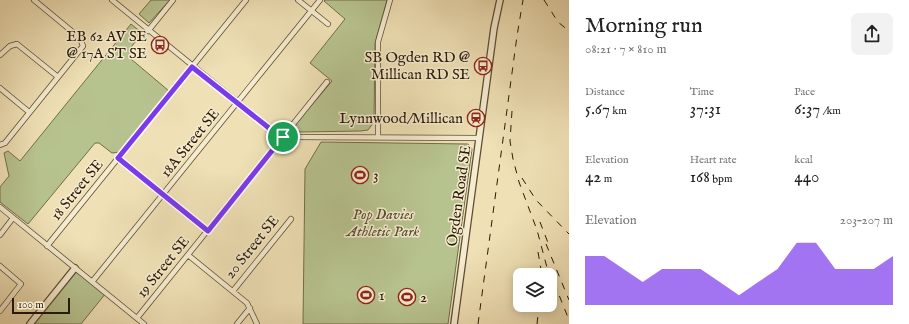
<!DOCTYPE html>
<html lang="en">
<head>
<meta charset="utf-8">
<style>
	body { margin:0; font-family:"IM FELL English",serif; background:#f2f2f2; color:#222; height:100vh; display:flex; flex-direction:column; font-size:15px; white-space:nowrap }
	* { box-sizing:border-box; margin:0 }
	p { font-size:13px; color:#767676 }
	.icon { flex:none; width:22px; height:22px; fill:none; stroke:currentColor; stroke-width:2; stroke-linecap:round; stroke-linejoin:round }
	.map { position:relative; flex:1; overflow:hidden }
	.sheet { display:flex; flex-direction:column; background:#fff; width:340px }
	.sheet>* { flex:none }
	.tools { position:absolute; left:513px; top:268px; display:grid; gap:8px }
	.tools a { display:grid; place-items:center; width:44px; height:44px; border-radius:8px; background:#fff; box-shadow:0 2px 10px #0003; font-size:20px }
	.scale { position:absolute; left:12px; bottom:10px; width:58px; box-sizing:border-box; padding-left:4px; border:2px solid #2a1a06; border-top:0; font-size:11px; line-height:14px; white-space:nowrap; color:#2a1a06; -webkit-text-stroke:3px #f5ebcf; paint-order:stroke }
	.pin { position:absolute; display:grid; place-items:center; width:34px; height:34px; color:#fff; margin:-17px; border:2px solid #fff; border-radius:50%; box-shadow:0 1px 4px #0007 }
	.round { display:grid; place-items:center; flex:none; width:42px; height:42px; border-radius:8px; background:#f2f2f2 }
	.summary { display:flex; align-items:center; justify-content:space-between; height:68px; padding:0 16px }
	h1 { font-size:22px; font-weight:600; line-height:30px }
	.stats { display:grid; grid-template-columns:repeat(3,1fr); gap:6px; height:68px; padding:4px 16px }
	.stats div { display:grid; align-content:center }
	.stats b { font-size:17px; font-weight:600 }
	.stats small { font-size:11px; font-weight:400 }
	.stats p { font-size:11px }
	.chart { height:112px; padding:8px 16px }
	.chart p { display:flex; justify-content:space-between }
	.chart svg { width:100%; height:72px; margin-top:4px; fill:#7c3aed; opacity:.7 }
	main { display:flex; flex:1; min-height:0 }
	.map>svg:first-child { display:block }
	.green { fill:#b7c38f; stroke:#706e4a }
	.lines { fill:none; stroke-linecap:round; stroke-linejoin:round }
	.minor-casing { stroke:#5b4c32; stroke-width:6 }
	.tertiary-casing { stroke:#5b4c32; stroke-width:8 }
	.minor { stroke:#f5ebcf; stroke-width:4.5 }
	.tertiary { stroke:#f5ebcf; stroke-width:5.5 }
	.rail { stroke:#2a1a06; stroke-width:1; stroke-dasharray:7 7; stroke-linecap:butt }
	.route-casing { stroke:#fff; stroke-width:8 }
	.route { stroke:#7c3aed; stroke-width:5 }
	.labels { text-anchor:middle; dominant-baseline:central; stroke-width:3; stroke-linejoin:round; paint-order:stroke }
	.poi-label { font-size:15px; fill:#2a1a06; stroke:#f5ebcf; text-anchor:end }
	.street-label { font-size:15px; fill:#2a1a06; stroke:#f5ebcf }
	.park-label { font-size:15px; font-style:italic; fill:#544d2f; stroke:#f5ebcf }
</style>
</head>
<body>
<main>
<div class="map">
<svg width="569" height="324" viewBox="0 0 569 324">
	<rect width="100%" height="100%" fill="#efe0b5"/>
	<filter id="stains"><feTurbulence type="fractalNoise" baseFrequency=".005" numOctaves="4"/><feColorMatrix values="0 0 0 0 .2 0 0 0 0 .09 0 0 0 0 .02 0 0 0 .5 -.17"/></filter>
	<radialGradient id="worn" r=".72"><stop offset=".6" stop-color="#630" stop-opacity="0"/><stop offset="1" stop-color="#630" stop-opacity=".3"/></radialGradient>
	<path class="green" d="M151 0H170L149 23 139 14Z
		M325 0H387L375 43 374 122 368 130 361 131 300 132 297 131 294 126 332 81 310 63 345 19 324 1Z
		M131 24 142 33 129 50 131 59 169 91 120 152 112 153 99 143H95L28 224 0 202V187L9 176 4 153 8 151 20 161Z
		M321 142 468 144 472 149 448 324H303L305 169Z
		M75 268 106 293 81 324H30Z"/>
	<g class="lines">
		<defs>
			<path id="minor" d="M112 0 278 135 290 137 479 138
				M298 0 328 24
				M148 31 173 0
				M0 55 10 46 17 44 58 77
				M0 88 29 112
				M378 137V42L390 0
				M0 145 5 143 83 46 80 38 34 0
				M118 158 208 231
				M0 207 144 324
				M0 235 13 218
				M47 246 246 0
				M188 255 247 303 257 324
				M0 266 21 284 0 311
				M92 282 320 0
				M233 291 291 219
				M137 318 327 82
				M237 324 250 308"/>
			<path id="tertiary" d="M30 324 75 268
				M454 324 494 28 500 0"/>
		</defs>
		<use href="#minor" class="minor-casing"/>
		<use href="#tertiary" class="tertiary-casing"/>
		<use href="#minor" class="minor"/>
		<use href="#tertiary" class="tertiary"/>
		<path class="rail" d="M544 0 558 22 569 31
			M512 111 510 141 513 159 519 182 537 230 549 275
			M522 178 536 200 569 234
			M540 222 550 248
			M546 244 569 300
			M538 252 542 275
			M549 270 569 320
			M478 324 517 36 523 0
			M537 324 539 305"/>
	</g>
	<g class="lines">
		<defs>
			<path id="route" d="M192 67 274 132 283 137 208 231 118 158Z"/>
		</defs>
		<use href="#route" class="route-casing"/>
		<use href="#route" class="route"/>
	</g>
	<defs>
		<symbol id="bus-ring" viewBox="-11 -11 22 22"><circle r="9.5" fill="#f5ebcf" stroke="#8f2418" stroke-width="1.5"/><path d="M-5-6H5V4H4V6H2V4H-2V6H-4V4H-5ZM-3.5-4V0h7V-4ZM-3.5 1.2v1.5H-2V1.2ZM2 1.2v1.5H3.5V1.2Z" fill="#8f2418"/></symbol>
		<symbol id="station-ring" viewBox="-11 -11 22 22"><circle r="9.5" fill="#f5ebcf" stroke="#8f2418" stroke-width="1.5"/><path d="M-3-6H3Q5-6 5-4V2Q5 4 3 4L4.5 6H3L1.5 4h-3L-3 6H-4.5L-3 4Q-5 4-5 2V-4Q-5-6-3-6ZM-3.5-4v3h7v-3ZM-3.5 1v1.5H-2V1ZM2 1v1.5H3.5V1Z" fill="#8f2418"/></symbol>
		<symbol id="stadium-ring" viewBox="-11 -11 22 22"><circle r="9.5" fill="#f5ebcf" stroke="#8f2418" stroke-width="1.5"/><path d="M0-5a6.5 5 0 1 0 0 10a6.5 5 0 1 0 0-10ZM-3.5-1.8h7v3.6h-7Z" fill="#8f2418"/></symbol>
	</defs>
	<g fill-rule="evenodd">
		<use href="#bus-ring" x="150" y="35" width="20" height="20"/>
		<use href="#bus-ring" x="473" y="56" width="20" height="20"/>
		<use href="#station-ring" x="466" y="108" width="20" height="20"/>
		<use href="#stadium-ring" x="350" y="165" width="20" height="20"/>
		<use href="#stadium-ring" x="356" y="285" width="20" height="20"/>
		<use href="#stadium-ring" x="397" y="287" width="20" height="20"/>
	</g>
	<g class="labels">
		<g class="poi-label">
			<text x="147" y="36">EB 62 AV SE<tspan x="147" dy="17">@ 17A ST SE</tspan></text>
			<text x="470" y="57">SB Ogden RD @<tspan x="470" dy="17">Millican RD SE</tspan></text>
			<text x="463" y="118">Lynnwood/Millican</text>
			<text x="373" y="175" text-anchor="start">3</text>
			<text x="379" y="295" text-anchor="start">1</text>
			<text x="420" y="297" text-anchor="start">2</text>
		</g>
		<g class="street-label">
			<text transform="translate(190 143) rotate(-51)">18A Street SE</text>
			<text transform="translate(77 190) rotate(-51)">18 Street SE</text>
			<text transform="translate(459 196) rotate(-82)">Ogden Road SE</text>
			<text transform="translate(252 247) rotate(-51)">20 Street SE</text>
			<text transform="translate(163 267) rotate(-51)">19 Street SE</text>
		</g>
		<g class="park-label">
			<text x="383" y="214">Pop Davies<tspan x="383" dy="17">Athletic Park</tspan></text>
		</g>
	</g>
	<rect width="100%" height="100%" filter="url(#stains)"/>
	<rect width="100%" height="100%" fill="url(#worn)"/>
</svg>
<div class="tools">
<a><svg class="icon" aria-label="layers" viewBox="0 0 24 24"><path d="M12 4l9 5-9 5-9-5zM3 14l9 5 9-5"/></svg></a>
</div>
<div class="scale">100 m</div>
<div class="pin" style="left:283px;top:137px;background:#1e9e55"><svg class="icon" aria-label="arrive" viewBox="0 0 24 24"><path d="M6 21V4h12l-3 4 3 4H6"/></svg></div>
</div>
<section class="sheet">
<div class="summary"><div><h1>Morning run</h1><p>08:21 · 7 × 810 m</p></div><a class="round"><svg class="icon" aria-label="share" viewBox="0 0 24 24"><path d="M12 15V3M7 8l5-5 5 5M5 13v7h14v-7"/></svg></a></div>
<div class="stats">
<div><p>Distance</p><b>5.67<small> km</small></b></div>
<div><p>Time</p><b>37:31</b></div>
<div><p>Pace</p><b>6:37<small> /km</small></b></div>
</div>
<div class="stats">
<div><p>Elevation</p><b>42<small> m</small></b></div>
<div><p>Heart rate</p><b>168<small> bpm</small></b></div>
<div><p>kcal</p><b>440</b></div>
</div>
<div class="chart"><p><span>Elevation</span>203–207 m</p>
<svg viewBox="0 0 160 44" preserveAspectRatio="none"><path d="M0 44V14L10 14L20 22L30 30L40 22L50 22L60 22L70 30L80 38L90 30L100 22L110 6L120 6L130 22L140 22L150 22L160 14V44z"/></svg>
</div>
</section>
</main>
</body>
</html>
